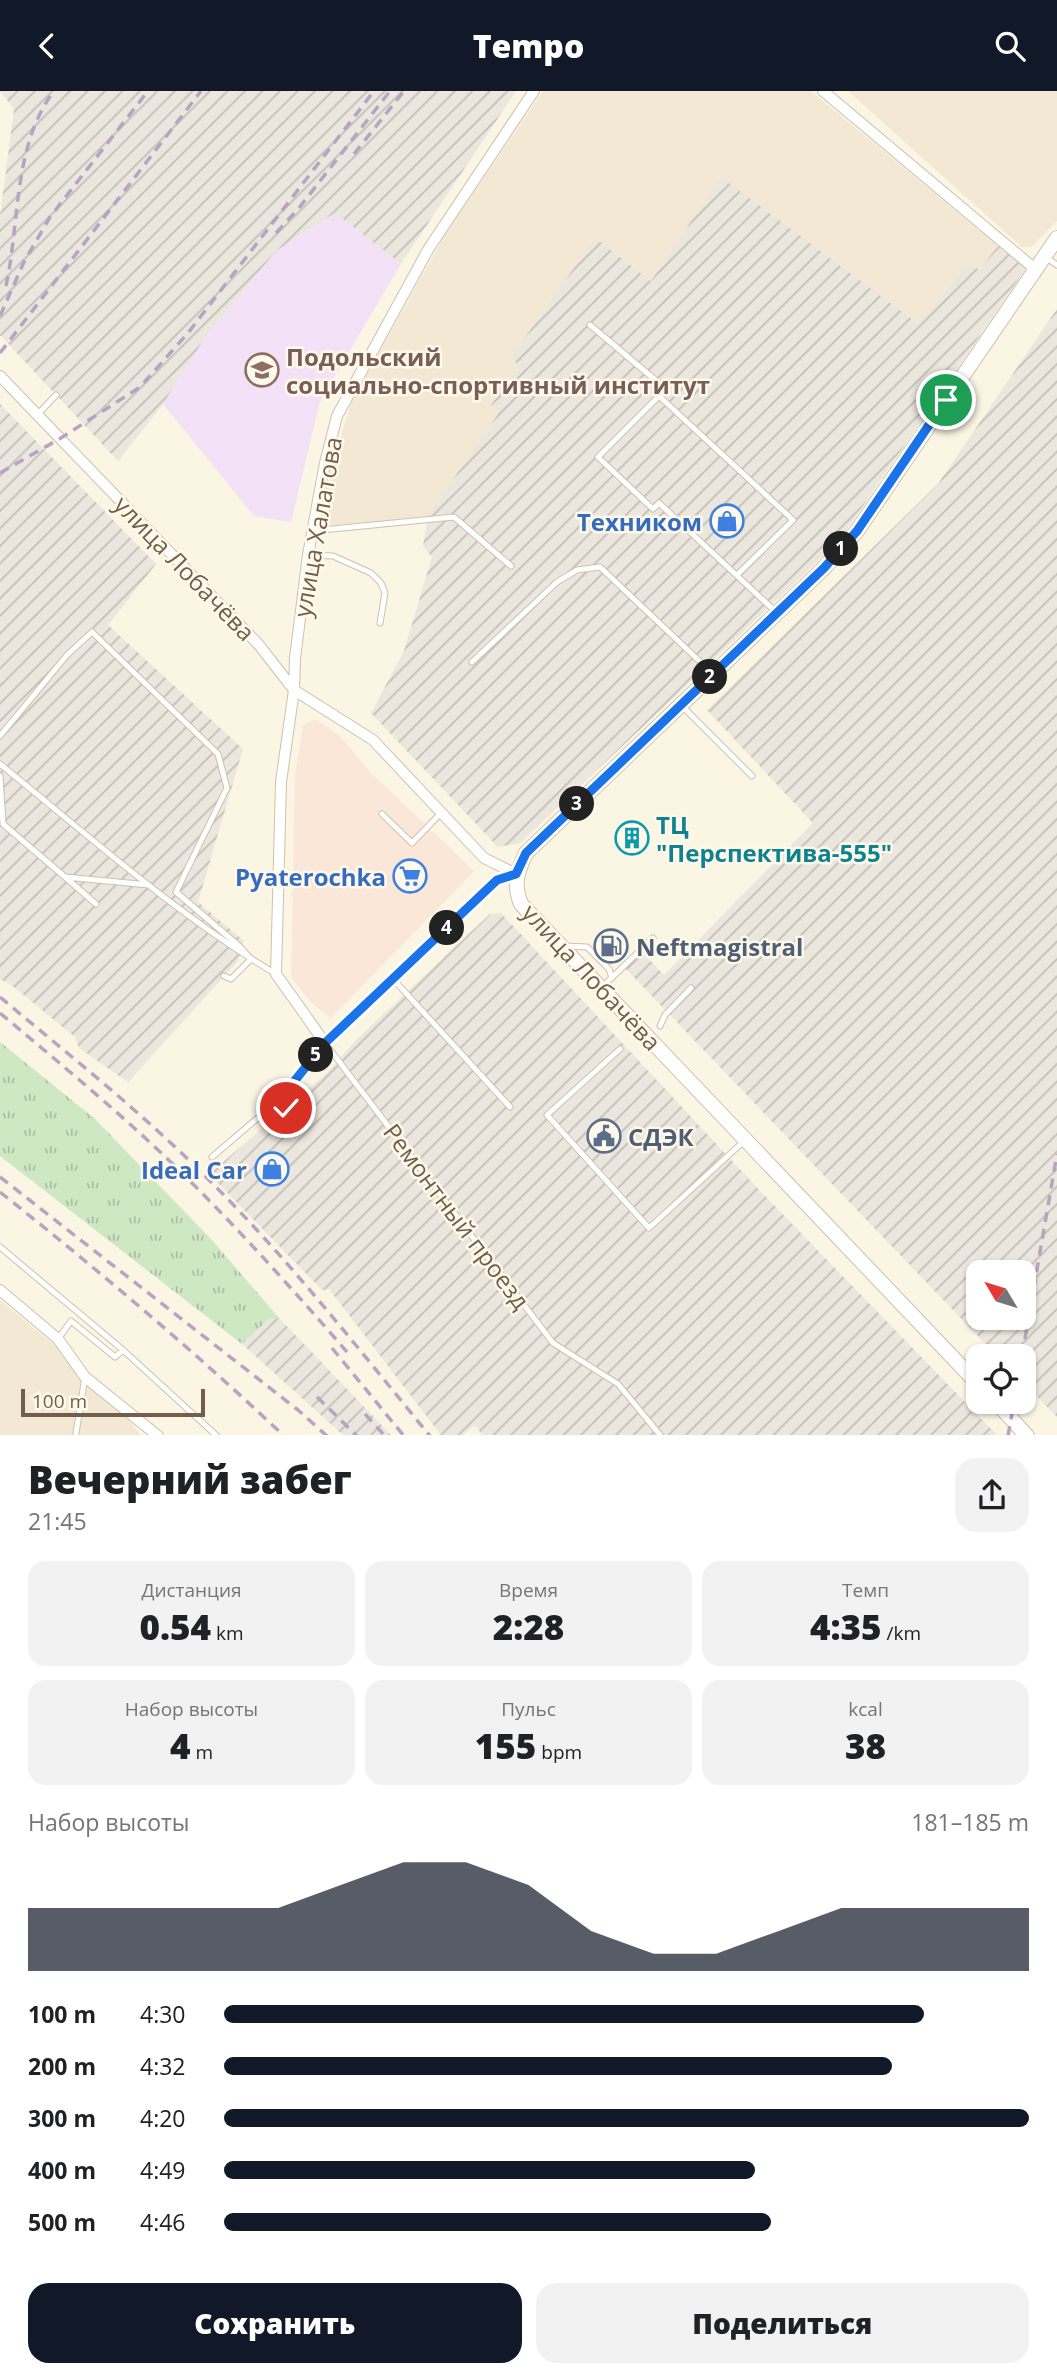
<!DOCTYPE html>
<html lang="ru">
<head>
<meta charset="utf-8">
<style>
	body { margin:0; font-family:"Open Sans",sans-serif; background:#f2f2f2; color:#202124; height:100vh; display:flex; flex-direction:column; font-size:26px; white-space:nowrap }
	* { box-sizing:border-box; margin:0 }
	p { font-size:23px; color:#757577 }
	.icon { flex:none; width:38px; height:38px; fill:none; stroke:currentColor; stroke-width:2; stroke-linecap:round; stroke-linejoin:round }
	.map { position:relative; height:1344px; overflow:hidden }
	.panel { display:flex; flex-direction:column; background:#fff; flex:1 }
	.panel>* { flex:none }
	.needle { width:46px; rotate:308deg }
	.controls { position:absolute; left:966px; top:1169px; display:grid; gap:14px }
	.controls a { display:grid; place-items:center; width:70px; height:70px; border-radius:14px; background:#fff; box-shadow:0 2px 5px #0004; font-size:35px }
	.scale { position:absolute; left:21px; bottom:18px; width:184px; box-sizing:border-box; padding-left:7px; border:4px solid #725e4b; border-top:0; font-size:19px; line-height:24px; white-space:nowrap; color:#725e4b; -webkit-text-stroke:5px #fef9ea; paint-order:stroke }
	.pin { position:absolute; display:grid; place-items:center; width:60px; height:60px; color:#fff; margin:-30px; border:4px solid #fff; border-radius:50%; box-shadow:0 2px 7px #0007 }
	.km { position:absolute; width:35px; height:35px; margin:-18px; border-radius:50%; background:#222; color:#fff; font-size:19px; line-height:35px; text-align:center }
	.round { display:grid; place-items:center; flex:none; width:74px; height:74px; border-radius:21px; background:#f2f2f2 }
	.headline { display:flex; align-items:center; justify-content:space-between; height:119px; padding:0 28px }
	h1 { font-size:38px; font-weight:800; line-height:52px }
	.stats { display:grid; grid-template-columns:repeat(3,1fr); gap:10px; height:119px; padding:7px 28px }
	.stats div { display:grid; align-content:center; border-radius:18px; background:#f2f2f2; text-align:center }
	.stats b { font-size:35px; font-weight:800 }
	.stats small { font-size:19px; font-weight:400 }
	.stats p { font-size:19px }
	.chart { height:196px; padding:14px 28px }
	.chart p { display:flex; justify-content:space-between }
	.chart svg { width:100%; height:126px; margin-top:7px; fill:#111827; opacity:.7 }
	.button { display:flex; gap:14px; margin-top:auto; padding:14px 28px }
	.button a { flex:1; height:80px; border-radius:21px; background:#111827; color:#fff; font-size:28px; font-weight:800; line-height:80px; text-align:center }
	.button a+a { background:#f2f2f2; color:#202124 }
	ul { padding:0 28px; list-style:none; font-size:23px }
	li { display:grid; grid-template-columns:112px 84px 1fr; align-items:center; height:52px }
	li i { height:18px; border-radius:9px; background:#111827 }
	header { display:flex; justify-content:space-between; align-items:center; height:91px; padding:0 28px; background:#111827; color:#fff; font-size:32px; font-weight:800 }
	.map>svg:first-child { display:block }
	.residential { fill:#f2e8d3 }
	.commercial { fill:#fbe7d8 }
	.industrial { fill:url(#industrial-furrows); fill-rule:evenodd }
	.education { fill:#f2e1f7 }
	.grass { fill:url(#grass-tufts) }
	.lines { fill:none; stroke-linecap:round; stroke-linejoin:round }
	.lane-casing { stroke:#cec0ae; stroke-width:7 }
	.street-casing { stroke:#cec0ae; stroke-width:12 }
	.secondary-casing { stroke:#cebfa9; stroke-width:16 }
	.lane { stroke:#fff; stroke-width:5 }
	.street { stroke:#fff; stroke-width:10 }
	.secondary { stroke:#fff; stroke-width:14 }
	.rail { stroke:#b9a3c4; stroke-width:3.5; stroke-dasharray:10 7; stroke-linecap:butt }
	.route-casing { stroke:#fff; stroke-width:14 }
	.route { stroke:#1a73e8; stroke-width:9 }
	.labels { text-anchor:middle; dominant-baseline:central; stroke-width:5; stroke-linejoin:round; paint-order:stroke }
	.education-label { font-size:24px; font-weight:bold; fill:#785e54; stroke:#fef9ea; text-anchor:start }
	.shop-label { font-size:24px; font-weight:bold; fill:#366cbe; stroke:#fef9ea; text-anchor:end }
	.street-label { font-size:24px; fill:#725e4b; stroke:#fef9ea }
	.culture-label { font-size:24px; font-weight:bold; fill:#0d838f; stroke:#fef9ea; text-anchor:start }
	.service-label { font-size:24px; font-weight:bold; fill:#4e5e75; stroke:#fef9ea; text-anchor:start }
</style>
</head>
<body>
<header><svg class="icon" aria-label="back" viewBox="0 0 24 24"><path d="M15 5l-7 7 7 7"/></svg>Tempo<svg class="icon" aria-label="search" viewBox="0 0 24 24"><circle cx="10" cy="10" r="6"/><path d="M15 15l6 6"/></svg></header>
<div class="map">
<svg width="1057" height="1345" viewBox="0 0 1057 1345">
	<defs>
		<pattern id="industrial-furrows" width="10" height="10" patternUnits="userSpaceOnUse" patternTransform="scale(1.75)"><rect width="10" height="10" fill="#ebe6de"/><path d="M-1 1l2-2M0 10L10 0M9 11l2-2" fill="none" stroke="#c3beb6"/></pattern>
		<pattern id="grass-tufts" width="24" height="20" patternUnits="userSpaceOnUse" patternTransform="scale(1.75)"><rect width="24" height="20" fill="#cde8c3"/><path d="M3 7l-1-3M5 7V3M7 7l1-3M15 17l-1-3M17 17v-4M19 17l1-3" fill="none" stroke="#abbfa0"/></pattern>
	</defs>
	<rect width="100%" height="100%" fill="#fbf5e4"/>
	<path class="residential" d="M543 0H811L998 155 979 179 969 171 918 233 721 87 651 190 595 147 518 275 491 313 500 320 428 425 328 435 320 431 316 423 352 310 446 142Z
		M848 0H1057V130L1031 156H1022Z
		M0 1209 90 1284 141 1344H0Z"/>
	<path class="commercial" d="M315 628 339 644 372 683 474 780 331 927 311 911 291 886 295 684 303 634Z"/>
	<path class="industrial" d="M0 0H516L401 173 335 122 276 160 205 247 163 313 118 370 0 244V125L14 18Z
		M721 86 918 233 969 171 979 179 998 155 1026 177 839 450 520 752 498 756 371 622 404 560 432 466 423 455 428 425 500 320 491 314 518 275 512 265 595 147 651 190Z
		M1057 218V1326L1024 1292V1265H997L625 877 643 862 664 884 813 732 707 619 938 393ZM978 1181H1024V1227H978Z
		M0 313 156 473 108 534 243 658 198 811 244 850 238 870 128 991 79 957 75 946 10 893 0 888Z
		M501 822 762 1102 997 1344 483 1345 475 1334 462 1344H441L329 1198 322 1199 209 1083 328 981 355 950 490 823Z
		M279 1227 391 1344H343L242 1253 269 1228Z"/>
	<path class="education" d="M335 122 401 173 320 310 291 431 254 425 163 313 205 247 276 160Z"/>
	<path class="grass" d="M0 951 95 1028 212 1149 279 1227 269 1228 242 1253 0 1065Z"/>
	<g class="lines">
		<defs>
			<path id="lane" d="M1045 166 1057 174
				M590 234 666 298 598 366 653 418 659 412 777 522
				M659 305 793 429 737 484
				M38 323 56 304
				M312 440 454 426 511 475
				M308 464 333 465 371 482 381 492 385 502 380 532
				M472 571 557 491 577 479 600 476 711 581
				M683 616 752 685
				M0 645 67 564 92 541 218 663 227 697 176 801 238 854 251 868
				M0 673C90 746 177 824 276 883
				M0 685 3 733 65 786 149 794
				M382 723 412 752 441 722
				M65 786 96 813
				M564 855 587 856 609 878 612 887
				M224 885 231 888 251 868
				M393 888 510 1016
				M601 897 653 847
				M660 935 665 924 691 897
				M620 958 547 1024 649 1137 743 1051
				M280 1008 286 1017
				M212 1066 280 1008 325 952 553 1252 618 1293 661 1345
				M0 1156 123 1259 217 1345
				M58 1248 71 1230 115 1266 123 1259
				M76 1342 85 1286"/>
			<path id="street" d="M823 0 1035 178
				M0 285 259 554 294 599 373 649 484 767 516 783
				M516 783 497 789 325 952 276 883 281 691 294 599 295 567 308 464 325 372 337 325 429 157 534 0
				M0 1199 58 1248 85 1286 158 1345"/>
			<path id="secondary" d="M978 1293 521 813C513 793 517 781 526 762L824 477 857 440 1057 147
				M996 1311 1027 1345"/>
		</defs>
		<use href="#lane" class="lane-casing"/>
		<use href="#street" class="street-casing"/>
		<use href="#secondary" class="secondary-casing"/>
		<use href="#lane" class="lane"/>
		<use href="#street" class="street"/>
		<use href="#secondary" class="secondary"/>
		<path class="rail" d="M354 63 404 0
			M276 142 299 117 390 0
			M6 195C20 131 13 54 54 0
			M0 225 24 171 50 126 148 0
			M0 262 201 0
			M0 382 61 347 140 296 188 242 374 0
			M0 906C69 964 140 1020 204 1084 286 1165 357 1256 430 1345
			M0 922C64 976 129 1029 188 1088 244 1144 296 1202 347 1261
			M0 1086 298 1319 327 1345
			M0 1101C98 1179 193 1259 284 1345
			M332 1257 404 1345
			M1022 1265 1057 1063
			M317 1306 357 1345
			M365 1323 385 1345
			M1008 1345 1014 1311"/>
	</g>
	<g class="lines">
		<defs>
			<path id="route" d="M286 1017 280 1008 325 952 497 789 516 783 526 762 824 477 857 440 946 309"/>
		</defs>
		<use href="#route" class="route-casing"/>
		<use href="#route" class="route"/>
	</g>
	<defs>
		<symbol id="university-ring" viewBox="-11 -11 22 22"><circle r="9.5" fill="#fef9ea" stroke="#8d6e63" stroke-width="1.5"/><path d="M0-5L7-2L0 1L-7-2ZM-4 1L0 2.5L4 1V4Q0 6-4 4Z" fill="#8d6e63"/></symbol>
		<symbol id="shop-ring" viewBox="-11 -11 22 22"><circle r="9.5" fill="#fef9ea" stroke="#3f7fe0" stroke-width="1.5"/><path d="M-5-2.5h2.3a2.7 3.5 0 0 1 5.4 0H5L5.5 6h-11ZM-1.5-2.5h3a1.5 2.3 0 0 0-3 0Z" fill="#3f7fe0"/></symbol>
		<symbol id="building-ring" viewBox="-11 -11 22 22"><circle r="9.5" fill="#fef9ea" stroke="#0f9aa8" stroke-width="1.5"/><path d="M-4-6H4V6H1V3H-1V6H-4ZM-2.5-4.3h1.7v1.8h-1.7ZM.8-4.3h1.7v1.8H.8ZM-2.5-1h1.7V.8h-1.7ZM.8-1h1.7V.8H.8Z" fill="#0f9aa8"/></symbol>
		<symbol id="supermarket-ring" viewBox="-11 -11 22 22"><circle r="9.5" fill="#fef9ea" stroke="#3f7fe0" stroke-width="1.5"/><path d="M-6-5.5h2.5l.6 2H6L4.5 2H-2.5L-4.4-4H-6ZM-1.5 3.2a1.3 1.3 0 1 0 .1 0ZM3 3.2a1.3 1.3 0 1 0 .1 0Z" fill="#3f7fe0"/></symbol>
		<symbol id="fuel-ring" viewBox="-11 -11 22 22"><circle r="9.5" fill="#fef9ea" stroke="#5c6f8a" stroke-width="1.5"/><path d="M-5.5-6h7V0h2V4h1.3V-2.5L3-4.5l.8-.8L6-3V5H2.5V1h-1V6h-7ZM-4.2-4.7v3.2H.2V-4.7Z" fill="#5c6f8a"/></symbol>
		<symbol id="civic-ring" viewBox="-11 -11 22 22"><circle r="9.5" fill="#fef9ea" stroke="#5c6f8a" stroke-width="1.5"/><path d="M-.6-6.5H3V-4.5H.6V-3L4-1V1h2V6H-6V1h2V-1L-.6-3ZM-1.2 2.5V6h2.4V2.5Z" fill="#5c6f8a"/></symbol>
	</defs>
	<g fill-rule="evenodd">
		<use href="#university-ring" x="243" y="260" width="38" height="38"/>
		<use href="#shop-ring" x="708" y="411" width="38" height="38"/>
		<use href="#building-ring" x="613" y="728" width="38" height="38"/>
		<use href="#supermarket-ring" x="391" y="766" width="38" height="38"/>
		<use href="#fuel-ring" x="592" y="836" width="38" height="38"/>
		<use href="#civic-ring" x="585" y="1026" width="38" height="38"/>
		<use href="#shop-ring" x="253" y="1059" width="38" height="38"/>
	</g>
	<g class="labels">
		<g class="education-label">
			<text x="286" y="265">Подольский<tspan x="286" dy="28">социально-спортивный институт</tspan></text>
		</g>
		<g class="shop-label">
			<text x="702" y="430">Техником</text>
			<text x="386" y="785">Pyaterochka</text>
			<text x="247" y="1078">Ideal Car</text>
		</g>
		<g class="street-label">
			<text transform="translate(317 436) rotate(-80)">улица Халатова</text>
			<text transform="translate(185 477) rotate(46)">улица Лобачёва</text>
			<text transform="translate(592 886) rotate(47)">улица Лобачёва</text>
			<text transform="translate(457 1125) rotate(53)">Ремонтный проезд</text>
		</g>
		<g class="culture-label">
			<text x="656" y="733">ТЦ<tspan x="656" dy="28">"Перспектива-555"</tspan></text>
		</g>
		<g class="service-label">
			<text x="636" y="855">Neftmagistral</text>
			<text x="628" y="1045">СДЭК</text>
		</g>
	</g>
</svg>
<div class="controls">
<a><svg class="needle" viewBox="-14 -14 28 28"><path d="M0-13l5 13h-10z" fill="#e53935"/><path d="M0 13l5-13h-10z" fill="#757577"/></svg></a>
<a><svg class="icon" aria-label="locate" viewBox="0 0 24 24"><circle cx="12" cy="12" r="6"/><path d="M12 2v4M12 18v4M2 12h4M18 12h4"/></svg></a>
</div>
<div class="scale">100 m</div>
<div class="pin" style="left:946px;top:309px;background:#1e9e55"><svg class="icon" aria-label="arrive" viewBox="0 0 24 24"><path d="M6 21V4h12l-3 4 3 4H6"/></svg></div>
<div class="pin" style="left:286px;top:1017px;background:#d93025"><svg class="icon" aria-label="check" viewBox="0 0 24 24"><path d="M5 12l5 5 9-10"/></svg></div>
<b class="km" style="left:841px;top:458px">1</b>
<b class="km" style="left:710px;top:586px">2</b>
<b class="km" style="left:577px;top:713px">3</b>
<b class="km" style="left:447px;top:837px">4</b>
<b class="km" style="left:316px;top:964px">5</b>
</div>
<section class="panel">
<div class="headline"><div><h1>Вечерний забег</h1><p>21:45</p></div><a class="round"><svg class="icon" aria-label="share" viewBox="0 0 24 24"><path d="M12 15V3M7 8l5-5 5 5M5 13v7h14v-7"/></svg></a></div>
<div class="stats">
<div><p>Дистанция</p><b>0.54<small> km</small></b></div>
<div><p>Время</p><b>2:28</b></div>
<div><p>Темп</p><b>4:35<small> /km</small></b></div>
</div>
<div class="stats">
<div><p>Набор высоты</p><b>4<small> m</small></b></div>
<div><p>Пульс</p><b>155<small> bpm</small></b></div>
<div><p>kcal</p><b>38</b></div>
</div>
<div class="chart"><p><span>Набор высоты</span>181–185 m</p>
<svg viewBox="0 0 160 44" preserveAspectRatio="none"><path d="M0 44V22L10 22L20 22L30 22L40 22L50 14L60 6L70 6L80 14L90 30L100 38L110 38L120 30L130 22L140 22L150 22L160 22V44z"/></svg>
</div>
<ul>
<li><b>100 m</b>4:30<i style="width:87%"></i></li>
<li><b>200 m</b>4:32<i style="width:83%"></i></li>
<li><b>300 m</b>4:20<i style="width:100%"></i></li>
<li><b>400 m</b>4:49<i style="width:66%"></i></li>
<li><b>500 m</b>4:46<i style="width:68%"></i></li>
</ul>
<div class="button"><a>Сохранить</a><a>Поделиться</a></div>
</section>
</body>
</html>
